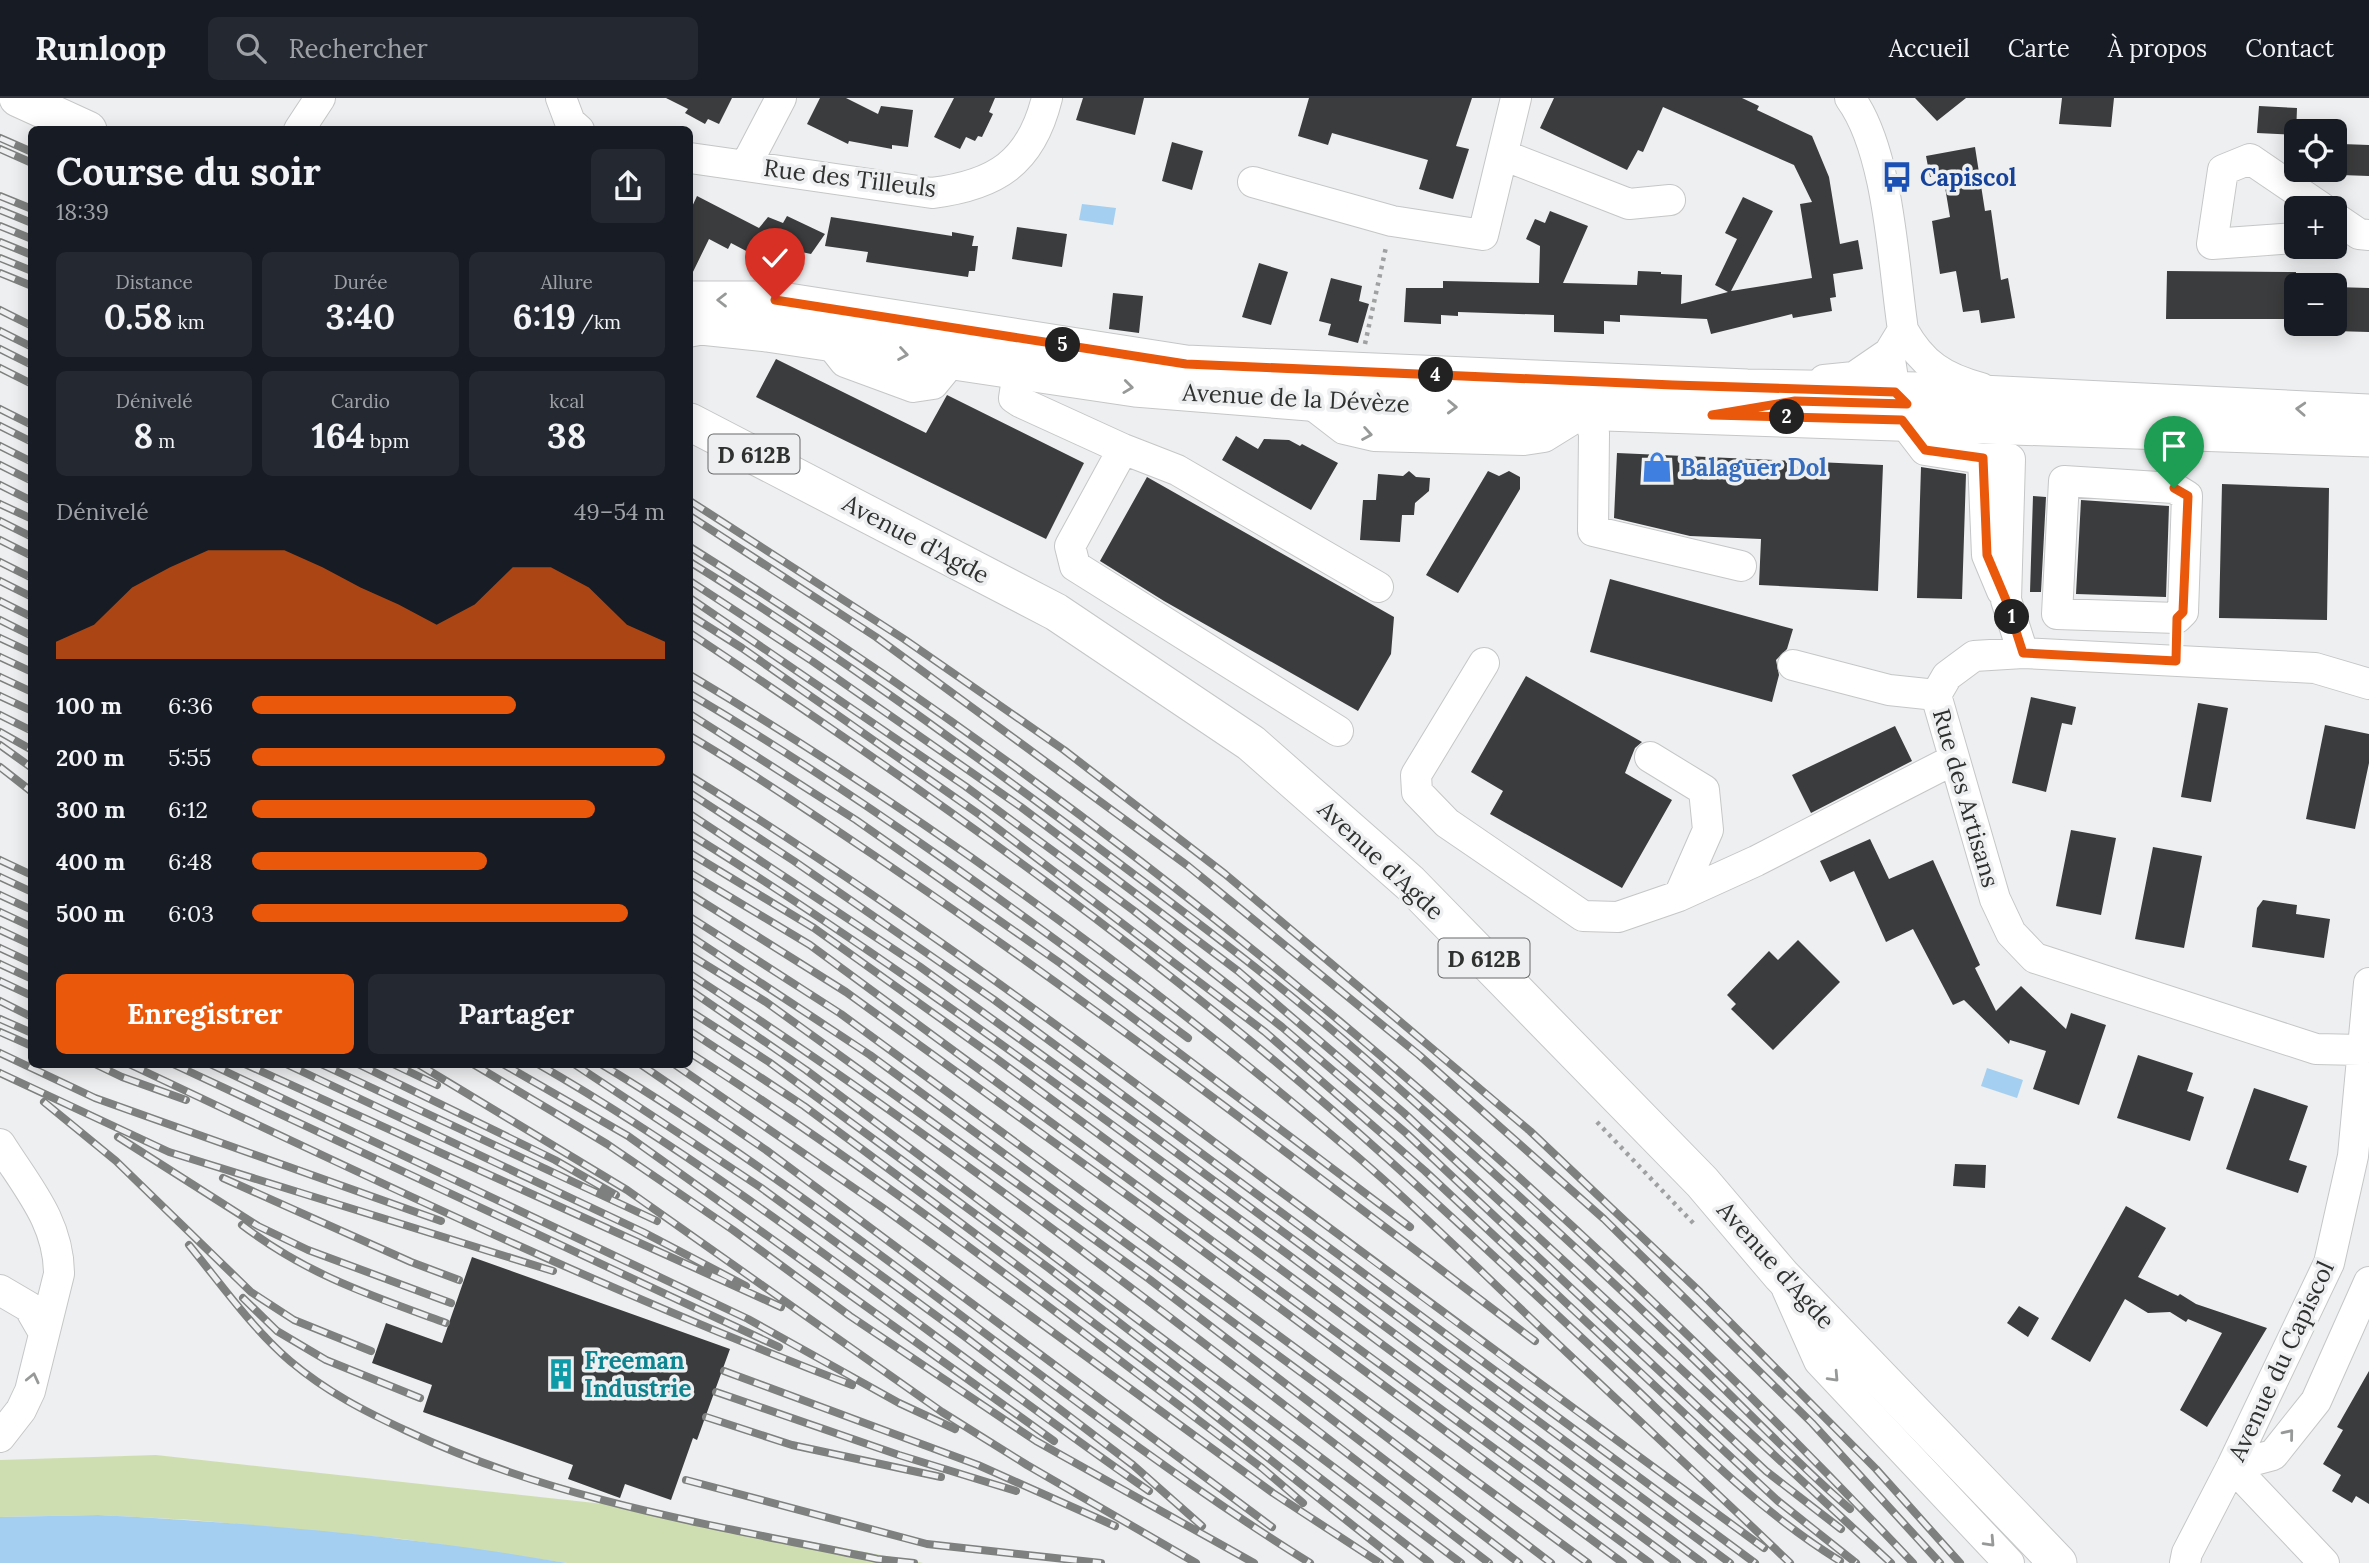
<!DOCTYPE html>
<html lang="fr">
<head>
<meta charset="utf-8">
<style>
	body { margin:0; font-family:Lora,serif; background:#242831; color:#f1f3f6; height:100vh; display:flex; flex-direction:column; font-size:26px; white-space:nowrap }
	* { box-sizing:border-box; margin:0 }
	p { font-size:23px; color:#9ea1a6 }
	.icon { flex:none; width:38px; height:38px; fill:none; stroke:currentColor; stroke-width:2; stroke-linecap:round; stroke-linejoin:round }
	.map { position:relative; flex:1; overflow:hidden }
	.details { position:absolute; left:28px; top:28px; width:665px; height:942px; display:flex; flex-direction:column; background:#171b24; border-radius:10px; box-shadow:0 4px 18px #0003 }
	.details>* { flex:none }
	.fabs { position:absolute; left:2284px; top:21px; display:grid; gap:14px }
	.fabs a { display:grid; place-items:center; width:63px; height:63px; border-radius:10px; background:#171b24; box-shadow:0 4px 18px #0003; font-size:35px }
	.pin { position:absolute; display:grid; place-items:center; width:60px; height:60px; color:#fff; margin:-72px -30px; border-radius:50% 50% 50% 0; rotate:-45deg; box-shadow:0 0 7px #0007 }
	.pin .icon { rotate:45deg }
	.km { position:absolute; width:35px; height:35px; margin:-18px; border-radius:50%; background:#222; color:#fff; font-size:19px; line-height:35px; text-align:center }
	.round { display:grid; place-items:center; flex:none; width:74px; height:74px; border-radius:10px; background:#242831 }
	.head { display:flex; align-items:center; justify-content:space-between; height:119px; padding:0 28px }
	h1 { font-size:38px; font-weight:700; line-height:52px }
	.figures { display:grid; grid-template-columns:repeat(3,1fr); gap:10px; height:119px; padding:7px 28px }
	.figures div { display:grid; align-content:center; border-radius:10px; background:#242831; text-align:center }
	.figures b { font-size:35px; font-weight:700 }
	.figures small { font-size:19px; font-weight:400 }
	.figures p { font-size:19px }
	.chart { height:196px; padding:14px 28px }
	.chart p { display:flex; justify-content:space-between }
	.chart svg { width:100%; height:126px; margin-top:7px; fill:#ea580c; opacity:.7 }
	.action { display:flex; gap:14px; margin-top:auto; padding:14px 28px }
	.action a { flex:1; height:80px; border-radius:10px; background:#ea580c; color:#fff; font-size:28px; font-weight:700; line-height:80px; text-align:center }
	.action a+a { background:#242831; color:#f1f3f6 }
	ul { padding:0 28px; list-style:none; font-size:23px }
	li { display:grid; grid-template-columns:112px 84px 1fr; align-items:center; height:52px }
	li i { height:18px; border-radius:9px; background:#ea580c }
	header { display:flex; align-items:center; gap:42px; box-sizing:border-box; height:98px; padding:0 35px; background:#171b24; border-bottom:2px solid #363941 }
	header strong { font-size:33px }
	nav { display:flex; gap:38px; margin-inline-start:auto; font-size:24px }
	.search { width:490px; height:63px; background:#242831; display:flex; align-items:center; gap:18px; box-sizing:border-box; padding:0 24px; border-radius:10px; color:#9ea1a6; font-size:26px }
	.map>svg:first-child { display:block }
	.green { fill:#cfdeb1 }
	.water { fill:#a4cff1 }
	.building { fill:#3b3c3d }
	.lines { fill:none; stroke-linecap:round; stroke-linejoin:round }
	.minor-casing { stroke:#c5c6c7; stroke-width:32 }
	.major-casing { stroke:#c5c6c7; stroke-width:39 }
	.path { stroke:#9fa0a1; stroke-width:4.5; stroke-dasharray:3.5 5; stroke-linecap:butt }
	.minor { stroke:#fff; stroke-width:30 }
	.major { stroke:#fff; stroke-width:37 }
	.rail-casing { stroke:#7e7f7f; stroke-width:8 }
	.rail { stroke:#eeeff0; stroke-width:5; stroke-dasharray:16; stroke-linecap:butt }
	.oneway { stroke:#979898 }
	.route-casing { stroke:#fff; stroke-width:14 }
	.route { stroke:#ea580c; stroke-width:9 }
	.labels { text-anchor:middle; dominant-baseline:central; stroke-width:7; stroke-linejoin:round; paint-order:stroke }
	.shield { fill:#eeeff0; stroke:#68696a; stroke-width:2 }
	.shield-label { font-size:23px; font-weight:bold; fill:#2f3030 }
	.transit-label { font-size:24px; font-weight:bold; fill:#164399; stroke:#eeeff0; text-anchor:start }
	.street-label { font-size:24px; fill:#2f3030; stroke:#eeeff0 }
	.shop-label { font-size:24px; font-weight:bold; fill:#366cbe; stroke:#eeeff0; text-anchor:start }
	.culture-label { font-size:24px; font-weight:bold; fill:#0d838f; stroke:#eeeff0; text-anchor:start }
</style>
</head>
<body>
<header>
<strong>Runloop</strong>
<div class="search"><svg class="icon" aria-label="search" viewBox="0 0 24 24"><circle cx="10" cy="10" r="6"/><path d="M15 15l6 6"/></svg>Rechercher</div>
<nav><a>Accueil</a><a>Carte</a><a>À propos</a><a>Contact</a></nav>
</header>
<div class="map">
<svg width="2369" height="1465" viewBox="0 0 2369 1465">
	<rect width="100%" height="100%" fill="#eeeff0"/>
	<path class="green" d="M156 1357 622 1408 923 1465H567L402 1441 192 1422 98 1417 0 1419V1362Z"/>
	<path class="water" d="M1082 106 1116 110 1113 127 1079 122Z
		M1987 970 2023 982 2017 1000 1981 988Z
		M98 1417C255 1425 412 1438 567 1465H0V1419Z"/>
	<path class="building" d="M666 0H732L719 26 708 21 705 26 685 15 688 11Z
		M820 0H846L878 16 881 8 913 12 908 49 892 47V51L849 43 848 46 807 26Z
		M954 0H995L989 14 993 16 982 39 978 38 975 43 966 39 960 51 934 39Z
		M1083 0H1144L1135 37 1076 22Z
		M1309 0H1472L1456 48 1469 51 1453 101 1419 91 1428 62 1332 35 1328 47 1298 38Z
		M1554 0H1742L1759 8 1757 12 1812 38 1829 79 1840 146 1858 142 1863 171 1833 176 1836 199 1830 200 1832 213 1793 220 1792 216 1711 236 1707 221 1620 217V224L1604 223V236L1554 234V217L1458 214V218L1441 217V226L1404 224 1406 190H1443V183L1539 185 1540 148 1526 141 1535 121 1545 125 1550 113 1588 128 1563 185 1637 187 1638 173 1661 174V176L1682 177 1681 206 1728 194 1715 187 1737 141 1725 135 1743 99 1773 113 1731 193 1812 180 1800 106 1812 104 1794 67 1663 9 1643 54 1638 52 1627 72 1540 30Z
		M1915 0H1966L1937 23Z
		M2062 0H2114L2111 29 2059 26Z
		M2259 8 2297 10 2296 37 2257 35Z
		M1172 44 1203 53 1192 92 1162 83Z
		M2342 46 2369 47V78L2341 77Z
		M1975 49 1985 113 1991 112 2001 182 2008 180 2015 220 1981 225 1979 212 1963 214 1956 173 1940 176 1932 123 1950 119 1943 77 1930 79 1926 58Z
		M697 98 759 130 768 119 783 125 787 118 825 136 811 156 778 149 769 165 731 145 728 151 709 141 690 180V113Z
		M831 119 952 138V134L974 138 972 148H978L975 173H969L968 179 866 164 868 154 825 148Z
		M1017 129 1067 136 1062 169 1012 161Z
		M1259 165 1288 174 1271 227 1242 219Z
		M2167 173 2296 174V221H2166Z
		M1331 180 1362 188 1359 203 1369 206 1358 245 1328 237 1331 226 1319 223Z
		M2334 189 2369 190V234L2334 233Z
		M1113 195 1143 198 1139 235 1109 231Z
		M776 261 926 335 947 297 1084 365 1046 441 756 299Z
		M1236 338 1258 351 1264 341 1289 342 1300 348 1302 346 1338 365 1311 412 1222 362Z
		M1617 355 1883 367 1878 493 1759 487 1761 441 1690 438 1614 420Z
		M1921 369 1966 376 1962 501 1917 500Z
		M1409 373 1416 379 1430 380 1429 393 1415 405 1414 417H1402L1400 444 1360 442 1363 402H1376L1378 376 1403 378Z
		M1488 373 1499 378 1509 373 1520 379V391L1458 495 1426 477Z
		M1147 379 1394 519 1391 556 1358 613 1164 503 1100 463Z
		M2222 386 2329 390 2327 522 2219 520Z
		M2033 398 2046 399 2041 494H2030Z
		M2081 402 2169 408 2166 499 2076 496Z
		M1610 481 1793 531 1787 551 1776 562 1779 577 1772 604 1590 554Z
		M1526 578 1642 644 1635 650 1625 675 1672 702 1622 790 1490 716 1503 693 1471 674Z
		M2031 599 2076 609 2072 627 2062 625 2046 694 2012 685Z
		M2198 605 2228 610 2211 704 2181 699Z
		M2325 627 2369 636V665L2355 731 2306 721Z
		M1895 628 1912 663 1811 715 1792 677Z
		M2071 732 2116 740 2101 817 2056 808Z
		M1870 741 1889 781 1933 762 1980 867 1975 870 1996 913 2021 888 2066 931 2071 915 2106 927 2079 1007 2033 991 2046 953 2010 942 2009 946 1964 902 1953 907 1913 831 1886 844 1854 773 1830 784 1820 763Z
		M2153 749 2202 758 2184 850 2135 841Z
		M2263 802 2297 807 2296 816 2330 821 2324 860 2252 849 2257 810Z
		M1798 842 1840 884 1773 952 1731 911 1736 906 1727 897 1769 853 1778 862Z
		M2138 957 2193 975 2187 993 2204 999 2190 1043 2117 1020Z
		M2254 990 2308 1008 2289 1062 2307 1068 2298 1095 2226 1071Z
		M1955 1066 1986 1067 1985 1090 1953 1088Z
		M2126 1108 2166 1130 2138 1179 2178 1198 2180 1196 2196 1206 2267 1230 2207 1329 2180 1312 2222 1235 2188 1221 2186 1224 2170 1214 2148 1215 2125 1201 2090 1264 2051 1241Z
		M472 1159 730 1251 697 1342 693 1340 671 1402 625 1386 620 1400 568 1381 573 1367 423 1314 432 1287 372 1265 386 1225 442 1245Z
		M2019 1208 2039 1220 2028 1239 2007 1225Z
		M2369 1273V1406L2356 1398 2352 1405 2332 1393 2341 1377 2323 1366 2343 1332 2337 1329Z"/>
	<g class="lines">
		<defs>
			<path id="minor" d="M561 0 570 24 579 32
				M1850 0C1889 53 1893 165 1903 232 1922 266 1943 280 1981 290
				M299 32 320 0
				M1503 57 1629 106 1670 102
				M690 60 932 95C996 87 1031 65 1047 0
				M746 67 781 0
				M1253 84 1392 123 1483 137 1516 0
				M2334 119 2359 136 2369 137
				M2296 140 2212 146 2223 72 2250 61 2322 110
				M1903 232 1889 255 1895 294 1907 306 1911 307
				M830 245 845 264 913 289 933 286 951 264
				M1018 274 1014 300 1020 304 1123 351 1177 372 1378 489
				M1824 282 1854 279 1889 255
				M1309 304 1344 331 1374 338 1524 342 1544 339 1586 313 1594 335 1593 433 1741 468
				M1902 322 1925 352 1983 361H2010L2006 502 2023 555
				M1123 351 1070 448 1075 468 1338 633
				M1983 361 1987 457 2002 493
				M2064 383 2174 390 2187 398 2183 514 2177 520 2057 516Z
				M1484 565 1416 677 1417 694 1447 725 1583 818 1618 819 1679 798 1756 763 1953 662
				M1793 567 1889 592 1936 597
				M1650 659 1704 692 1708 732 1679 798
				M2361 952 2316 951 2035 860 2011 835 1995 801 1936 597 1947 578 1974 558 2023 555 2315 570 2369 586
				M0 1046C27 1089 59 1124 59 1176L30 1293 21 1312 0 1339
				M1787 1191 1819 1263 2009 1465
				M0 1192 29 1209 44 1235
				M2185 1465 2187 1455 2232 1368 2329 1165 2353 1058 2369 885
				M2324 1465 2232 1368 2273 1357 2316 1303 2369 1184"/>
			<path id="major" d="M18 0 88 32
				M690 202H775L1186 266 1747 290 1919 293 2369 315
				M690 230 701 228 767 235 1135 290 1309 304 2369 340
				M690 324 1056 514 1251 645 1410 785 1702 1084 1781 1177 2058 1465"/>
		</defs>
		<use href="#minor" class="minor-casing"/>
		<use href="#major" class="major-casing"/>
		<path class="path" d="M1365 246 1386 149
			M1597 1024 1695 1127"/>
		<use href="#minor" class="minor"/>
		<use href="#major" class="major"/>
		<defs>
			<path id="rail" d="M0 40 32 54
				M0 51 32 65
				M0 98 32 111
				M0 112 32 125
				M0 128 32 141
				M0 144 32 157
				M0 160 32 173
				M0 175 32 188
				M0 212 32 228
				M0 233 32 249
				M0 251 32 267
				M0 270 32 286
				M0 311 32 327
				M0 328 32 344
				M0 348 32 364
				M0 367 32 383
				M0 387 32 403
				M690 403 904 541 1064 652 1225 776 1530 1033 1700 1194 1876 1371 1960 1465
				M0 406 32 421
				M690 418 876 539 1188 768 1419 957 1604 1121 1812 1325 1940 1465
				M0 423 32 439
				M0 442 32 458
				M690 449C1140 731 1548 1079 1913 1465
				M0 464 32 480
				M690 464C824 547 953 641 1079 735 1180 811 1281 886 1375 969 1479 1061 1582 1154 1681 1249 1738 1303 1791 1360 1850 1411
				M0 483 32 499
				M690 483 812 563 1021 709 1238 873 1404 1015 1891 1465
				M690 500 965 688 1133 812 1282 929 1406 1035 1766 1373 1841 1431
				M0 503 32 519
				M690 517 742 550 980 717 1265 934 1425 1073 1778 1403 1856 1465
				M0 522 32 538
				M690 535C933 697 1173 867 1390 1063 1471 1136 1551 1211 1631 1286 1697 1349 1762 1415 1840 1463
				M0 540 32 555
				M0 559 32 574
				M690 577C926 718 1150 882 1359 1060 1422 1114 1481 1174 1541 1230 1624 1309 1708 1386 1790 1465
				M0 579 32 594
				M690 596C863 698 1026 819 1188 940
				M0 598 32 613
				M690 616 856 722 1060 865 1410 1129
				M0 617 32 633
				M0 634 32 652
				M690 638C761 680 829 727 897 773 1116 922 1325 1084 1535 1243
				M0 647 32 670
				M0 669 32 694
				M690 678C894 804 1085 947 1277 1091 1438 1211 1601 1331 1764 1450
				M690 695 794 763 993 901 1755 1465
				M690 716 919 868 1151 1036 1730 1465
				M690 736C859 841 1019 958 1179 1076 1354 1205 1528 1335 1703 1465
				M690 755 814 830 993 958 1677 1465
				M0 762 32 777
				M690 775 810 847 1650 1465
				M0 779 32 794
				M690 796 846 894 1149 1113 1623 1465
				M0 797 32 812
				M0 814 32 829
				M690 819 841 916 1588 1465
				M0 832 32 847
				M690 838 870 957 1321 1289 1551 1465
				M0 850 32 865
				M690 857 766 904 1149 1181 1519 1465
				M0 866 32 881
				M690 876C967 1057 1227 1263 1489 1465
				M0 883 32 898
				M690 892 806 972 1461 1465
				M0 903 32 919
				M690 913 769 964 1050 1171 1430 1465
				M0 921 32 935
				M690 933 804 1008 941 1110 1188 1296 1400 1465
				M0 934 32 948
				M0 955 95 1000 441 1123
				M690 955C888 1081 1074 1229 1262 1370L1303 1405
				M95 966 122 979 186 1002
				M129 966C368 1079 605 1193 852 1287
				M173 966 779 1249
				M210 966 748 1221 899 1305 955 1331
				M245 966 781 1209
				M286 966 643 1134 746 1188
				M321 966 657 1123
				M358 966 555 1062 616 1097
				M393 966 437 987
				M418 966 627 1092 942 1314 1027 1367 1196 1465
				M473 966 607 1046 733 1132 850 1218 1036 1343 1254 1465
				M503 966 628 1038 1054 1343
				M538 966C752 1089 945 1252 1149 1393
				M574 966 760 1089 964 1238 1133 1367 1202 1428
				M601 966C849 1115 1065 1312 1310 1465
				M640 966 766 1052 1272 1429
				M674 966 883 1110 1273 1395 1380 1465
				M0 975 169 1054 553 1173
				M44 1004 116 1063 251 1194 294 1222 371 1253
				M118 1039 258 1128 308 1152 451 1205
				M223 1080 411 1164 459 1182
				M242 1127C308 1177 369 1197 446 1225
				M189 1147C221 1186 251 1229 290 1263 327 1294 364 1313 407 1333 555 1403 718 1428 877 1461L914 1465
				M243 1200 277 1233 326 1262 420 1300
				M724 1273 978 1367 1115 1428
				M716 1294 899 1357 1016 1393
				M706 1319 792 1347 941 1379
				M686 1382 927 1446 1101 1465"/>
		</defs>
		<use href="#rail" class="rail-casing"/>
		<use href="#rail" class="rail"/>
	</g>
	<defs><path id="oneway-chevron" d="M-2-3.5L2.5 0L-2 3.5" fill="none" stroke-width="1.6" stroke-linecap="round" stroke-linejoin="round" transform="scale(1.75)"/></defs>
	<g class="oneway">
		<use href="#oneway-chevron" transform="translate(722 202) rotate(180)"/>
		<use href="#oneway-chevron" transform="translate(903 256) rotate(9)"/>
		<use href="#oneway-chevron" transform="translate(1128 289) rotate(7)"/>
		<use href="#oneway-chevron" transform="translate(1452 309) rotate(2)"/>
		<use href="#oneway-chevron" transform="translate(2301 311) rotate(-177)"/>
		<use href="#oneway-chevron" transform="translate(1367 336) rotate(10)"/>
		<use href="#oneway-chevron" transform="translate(1834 1279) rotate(47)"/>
		<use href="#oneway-chevron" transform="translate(33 1280) rotate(-77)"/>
		<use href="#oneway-chevron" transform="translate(2289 1336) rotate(-51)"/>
		<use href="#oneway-chevron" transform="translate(1990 1444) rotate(47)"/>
	</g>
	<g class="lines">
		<defs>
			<path id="route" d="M775 202 1186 266 1673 287 1895 294 1907 306 1795 303 1712 317 1902 322 1925 352 1983 360 1987 457 2006 502 2023 555 2176 563 2177 520 2183 514 2188 398 2174 390"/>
		</defs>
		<use href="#route" class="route-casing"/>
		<use href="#route" class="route"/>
	</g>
	<defs>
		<symbol id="bus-bare" viewBox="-9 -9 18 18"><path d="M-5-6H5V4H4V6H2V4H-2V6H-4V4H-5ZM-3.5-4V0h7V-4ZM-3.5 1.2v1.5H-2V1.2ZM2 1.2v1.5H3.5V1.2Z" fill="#1a4fb4" stroke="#eeeff0" stroke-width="2.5" paint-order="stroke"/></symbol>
		<symbol id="shop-bare" viewBox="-9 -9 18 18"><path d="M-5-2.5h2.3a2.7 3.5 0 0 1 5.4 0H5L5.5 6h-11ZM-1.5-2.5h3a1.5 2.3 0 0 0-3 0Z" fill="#3f7fe0" stroke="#eeeff0" stroke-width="2.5" paint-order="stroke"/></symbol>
		<symbol id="building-bare" viewBox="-9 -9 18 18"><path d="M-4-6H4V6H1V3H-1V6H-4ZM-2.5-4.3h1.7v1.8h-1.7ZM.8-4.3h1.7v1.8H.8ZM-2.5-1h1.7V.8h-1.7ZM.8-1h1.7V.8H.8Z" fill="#0f9aa8" stroke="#eeeff0" stroke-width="2.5" paint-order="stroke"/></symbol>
	</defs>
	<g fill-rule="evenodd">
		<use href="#bus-bare" x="1875" y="57" width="44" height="44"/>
		<use href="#shop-bare" x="1635" y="347" width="44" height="44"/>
		<use href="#building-bare" x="539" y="1254" width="44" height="44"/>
	</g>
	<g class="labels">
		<g class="shield">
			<rect x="708.5" y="336.5" width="91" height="39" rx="5"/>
			<rect x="1438.5" y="840.5" width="91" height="39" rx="5"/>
		</g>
		<g class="shield-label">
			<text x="754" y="356">D 612B</text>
			<text x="1484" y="860">D 612B</text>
		</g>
		<g class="transit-label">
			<text x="1920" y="79">Capiscol</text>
		</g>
		<g class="street-label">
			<text transform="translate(850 80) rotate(7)">Rue des Tilleuls</text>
			<text transform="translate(1296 300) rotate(3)">Avenue de la Dévèze</text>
			<text transform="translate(916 441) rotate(28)">Avenue d'Agde</text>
			<text transform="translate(1966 700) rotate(74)">Rue des Artisans</text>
			<text transform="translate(1381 762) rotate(43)">Avenue d'Agde</text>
			<text transform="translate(1776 1167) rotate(48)">Avenue d'Agde</text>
			<text transform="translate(2281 1263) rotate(-65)">Avenue du Capiscol</text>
		</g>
		<g class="shop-label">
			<text x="1680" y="369">Balaguer Dol</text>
		</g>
		<g class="culture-label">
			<text x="584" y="1262">Freeman<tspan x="584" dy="28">Industrie</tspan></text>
		</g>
	</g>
</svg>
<div class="fabs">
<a><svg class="icon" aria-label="locate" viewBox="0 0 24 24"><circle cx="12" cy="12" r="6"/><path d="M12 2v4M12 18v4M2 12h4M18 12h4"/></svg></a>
<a>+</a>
<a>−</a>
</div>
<div class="pin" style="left:2174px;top:390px;background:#1e9e55"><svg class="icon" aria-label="arrive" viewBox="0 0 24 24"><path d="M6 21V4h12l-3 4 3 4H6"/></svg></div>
<div class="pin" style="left:775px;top:202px;background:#d93025"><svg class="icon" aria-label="check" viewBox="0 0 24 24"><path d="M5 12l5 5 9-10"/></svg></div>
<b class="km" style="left:2012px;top:519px">1</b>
<b class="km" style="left:1787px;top:319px">2</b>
<b class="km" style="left:1436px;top:277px">4</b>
<b class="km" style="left:1063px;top:247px">5</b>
<section class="details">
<div class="head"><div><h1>Course du soir</h1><p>18:39</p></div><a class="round"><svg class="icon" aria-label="share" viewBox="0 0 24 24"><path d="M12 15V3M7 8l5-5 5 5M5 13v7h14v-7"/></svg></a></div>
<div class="figures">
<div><p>Distance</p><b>0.58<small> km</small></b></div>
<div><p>Durée</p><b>3:40</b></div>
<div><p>Allure</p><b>6:19<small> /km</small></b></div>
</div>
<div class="figures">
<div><p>Dénivelé</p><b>8<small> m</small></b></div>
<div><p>Cardio</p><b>164<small> bpm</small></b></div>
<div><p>kcal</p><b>38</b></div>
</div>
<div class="chart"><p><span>Dénivelé</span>49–54 m</p>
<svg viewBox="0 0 160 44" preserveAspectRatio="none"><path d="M0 44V38L10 32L20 19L30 12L40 6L50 6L60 6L70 12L80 19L90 25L100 32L110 25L120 12L130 12L140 19L150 32L160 38V44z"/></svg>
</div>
<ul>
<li><b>100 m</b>6:36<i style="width:64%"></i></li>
<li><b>200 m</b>5:55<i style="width:100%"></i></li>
<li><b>300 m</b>6:12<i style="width:83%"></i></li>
<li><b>400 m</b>6:48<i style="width:57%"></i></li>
<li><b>500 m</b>6:03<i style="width:91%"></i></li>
</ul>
<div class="action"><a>Enregistrer</a><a>Partager</a></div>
</section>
</div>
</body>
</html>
